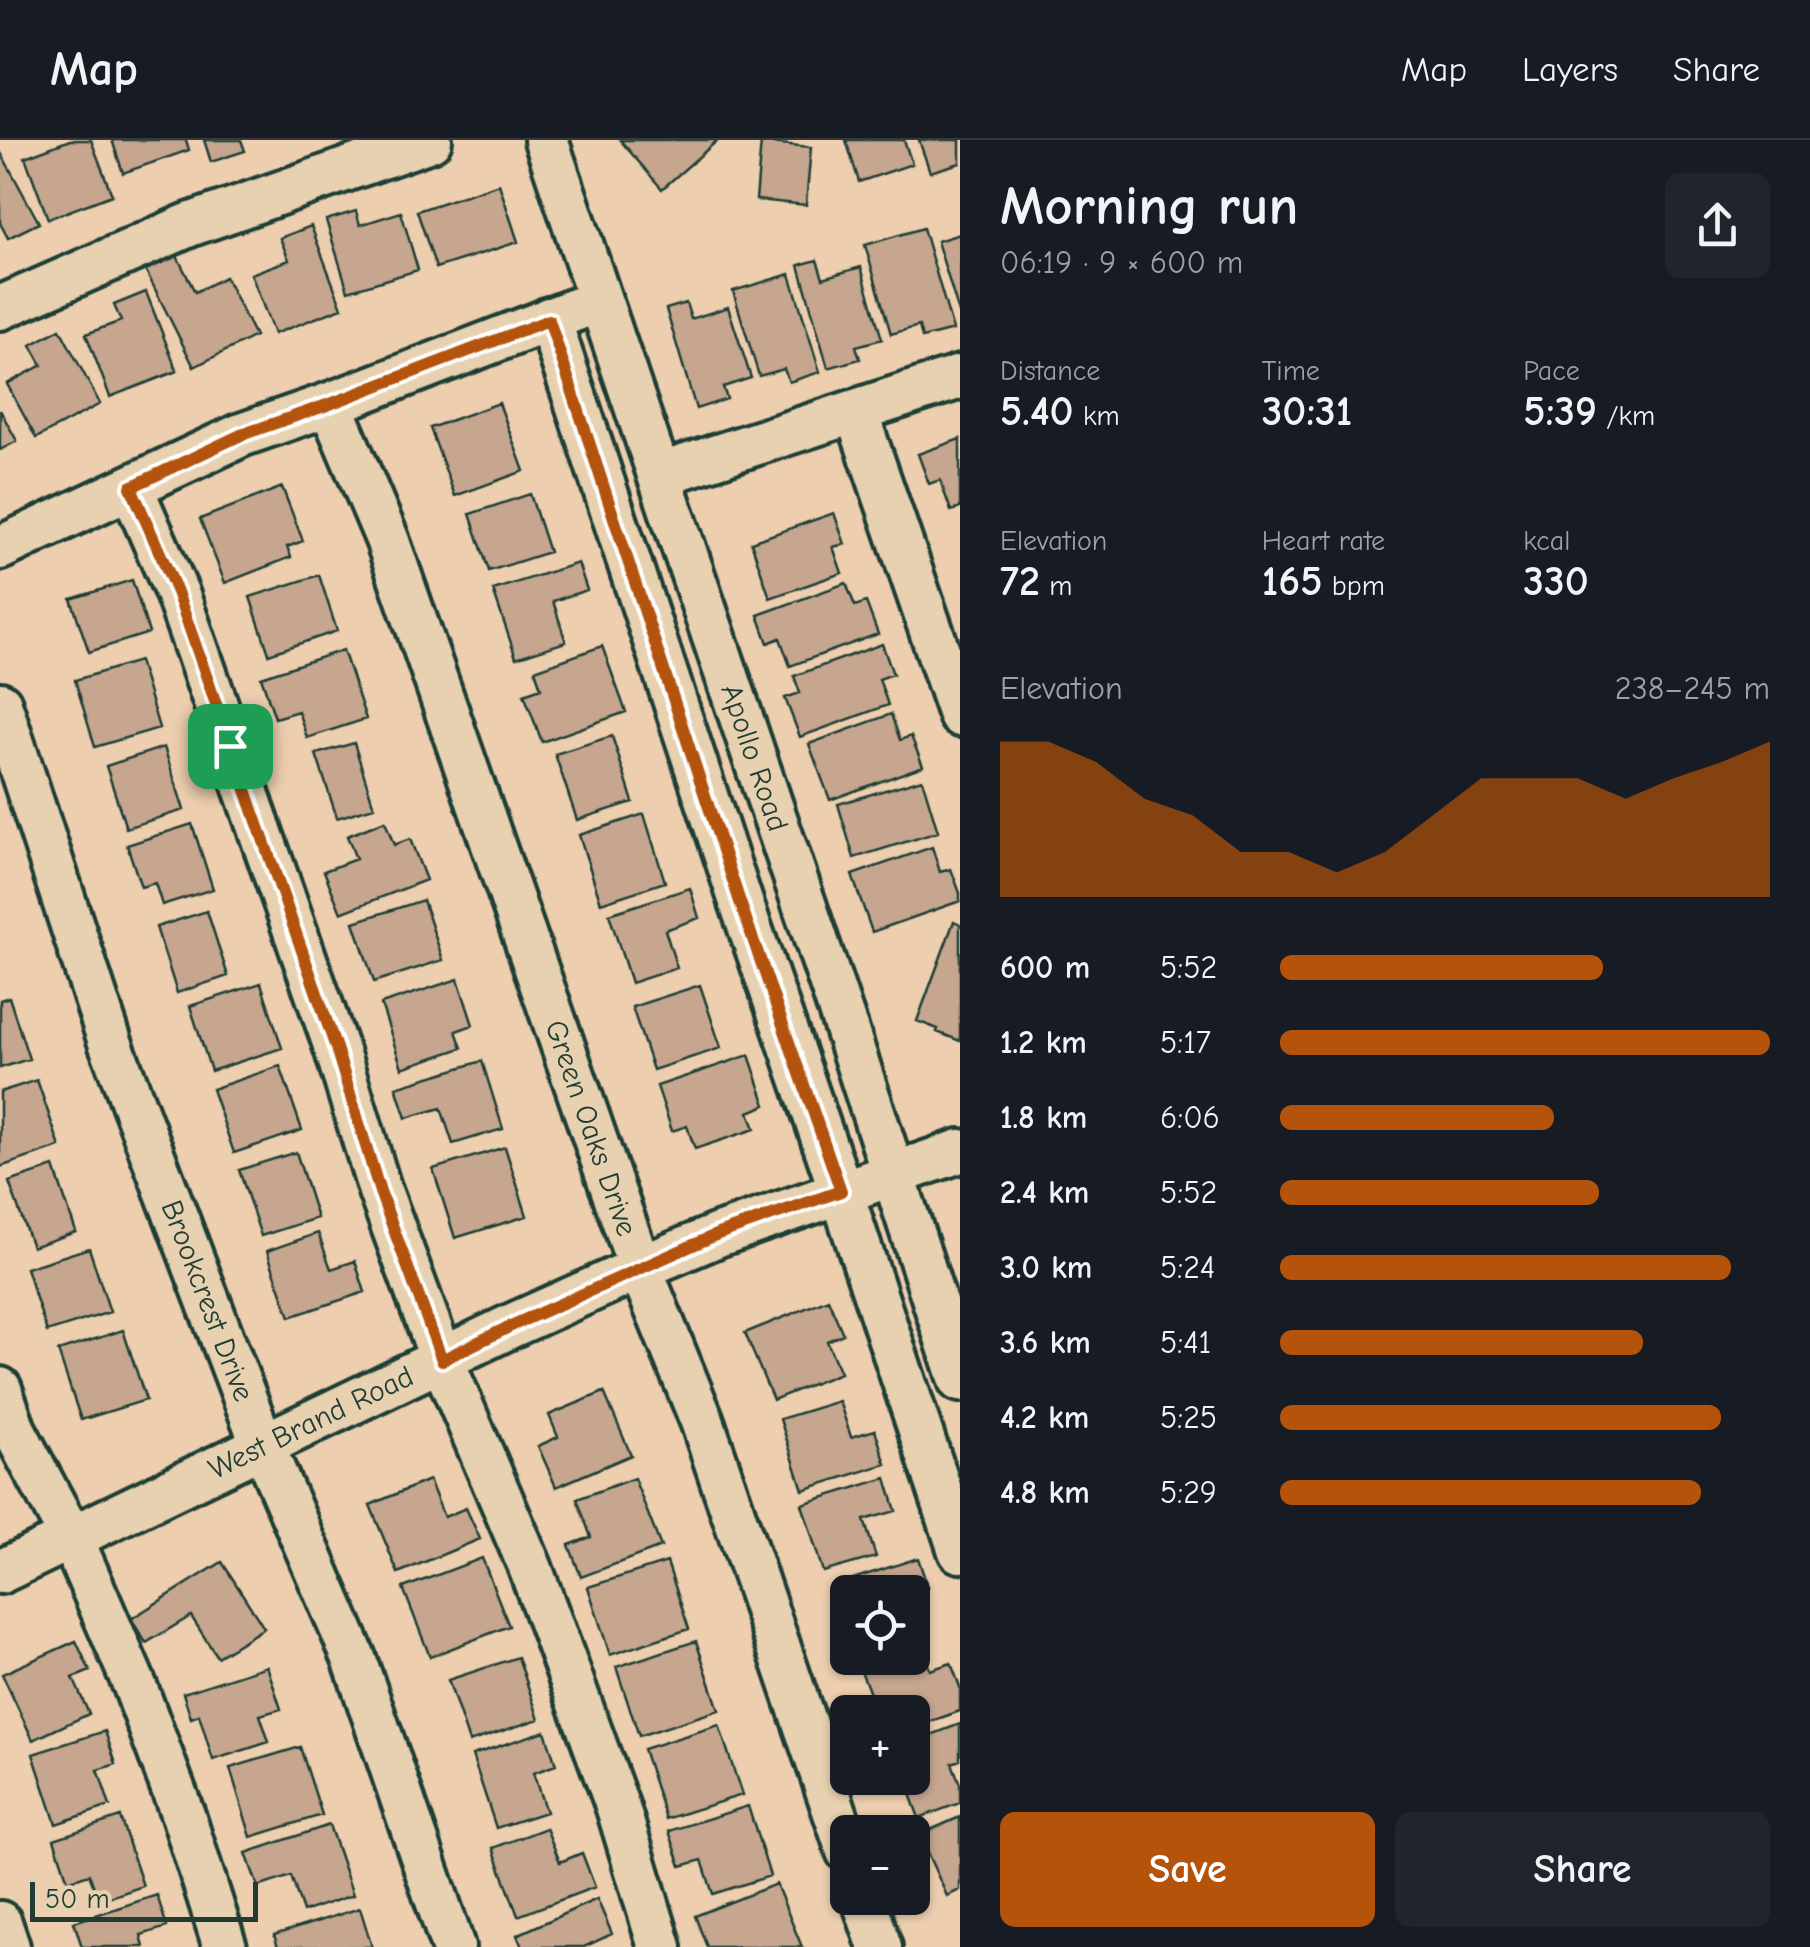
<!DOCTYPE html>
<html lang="en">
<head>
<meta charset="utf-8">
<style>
	body { margin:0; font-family:"Comic Neue",sans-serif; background:#20242c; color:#f1f3f6; height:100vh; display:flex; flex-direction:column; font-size:38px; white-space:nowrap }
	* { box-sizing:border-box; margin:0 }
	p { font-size:32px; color:#9ea1a6 }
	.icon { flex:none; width:55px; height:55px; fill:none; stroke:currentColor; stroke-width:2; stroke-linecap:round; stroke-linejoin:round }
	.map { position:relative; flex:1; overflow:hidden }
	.drawer { display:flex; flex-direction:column; background:#171b24; width:850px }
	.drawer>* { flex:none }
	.tools { position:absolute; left:830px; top:1435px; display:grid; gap:20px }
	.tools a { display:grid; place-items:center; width:100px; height:100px; border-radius:15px; background:#171b24; box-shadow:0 2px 8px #0004; font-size:50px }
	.scale { position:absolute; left:30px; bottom:25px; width:228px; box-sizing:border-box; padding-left:10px; border:5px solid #1f3d34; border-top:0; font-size:28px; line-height:35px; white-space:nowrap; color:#1f3d34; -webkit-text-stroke:8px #e7d1b0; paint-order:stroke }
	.pin { position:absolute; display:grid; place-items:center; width:85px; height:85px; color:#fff; margin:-42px; border-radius:20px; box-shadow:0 5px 15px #0006 }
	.round { display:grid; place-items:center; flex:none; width:105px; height:105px; border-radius:15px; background:#20242c }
	.overview { display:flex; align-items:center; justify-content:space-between; height:170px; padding:0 40px }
	h1 { font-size:55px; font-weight:600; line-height:75px }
	.metrics { display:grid; grid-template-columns:repeat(3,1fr); gap:15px; height:170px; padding:10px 40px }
	.metrics div { display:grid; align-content:center }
	.metrics b { font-size:42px; font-weight:600 }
	.metrics small { font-size:28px; font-weight:400 }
	.metrics p { font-size:28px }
	.chart { height:280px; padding:20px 40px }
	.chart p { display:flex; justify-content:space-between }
	.chart svg { width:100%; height:180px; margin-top:10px; fill:#b45309; opacity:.7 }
	.action { display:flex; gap:20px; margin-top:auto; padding:20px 40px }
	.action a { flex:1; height:115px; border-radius:15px; background:#b45309; color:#fff; font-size:40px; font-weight:600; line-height:115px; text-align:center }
	.action a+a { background:#20242c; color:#f1f3f6 }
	ul { padding:0 40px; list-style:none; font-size:32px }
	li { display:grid; grid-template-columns:160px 120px 1fr; align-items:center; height:75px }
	li i { height:25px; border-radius:12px; background:#b45309 }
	header { display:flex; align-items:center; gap:60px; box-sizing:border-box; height:140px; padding:0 50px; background:#171b24; border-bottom:2px solid #363941 }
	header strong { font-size:48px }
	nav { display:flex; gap:55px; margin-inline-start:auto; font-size:35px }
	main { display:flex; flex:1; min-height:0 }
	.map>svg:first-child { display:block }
	.building { fill:#c6a68f; stroke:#1f3d34; stroke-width:2.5 }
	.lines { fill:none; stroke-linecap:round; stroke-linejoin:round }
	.minor-casing { stroke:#1f3d34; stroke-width:50 }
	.minor { stroke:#e7d1b0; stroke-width:42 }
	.route-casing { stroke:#fff; stroke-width:20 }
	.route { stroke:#b45309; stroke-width:12 }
	.labels { text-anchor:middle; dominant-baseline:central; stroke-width:8; stroke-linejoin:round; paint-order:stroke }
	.street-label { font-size:30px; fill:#1f3d34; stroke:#e7d1b0 }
</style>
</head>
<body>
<header>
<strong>Map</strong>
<nav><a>Map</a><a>Layers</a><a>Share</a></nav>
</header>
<main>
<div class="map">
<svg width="960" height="1807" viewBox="0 0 960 1807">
	<rect width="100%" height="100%" fill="#edceaf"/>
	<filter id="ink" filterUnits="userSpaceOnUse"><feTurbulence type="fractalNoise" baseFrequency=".01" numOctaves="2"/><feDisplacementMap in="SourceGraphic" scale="20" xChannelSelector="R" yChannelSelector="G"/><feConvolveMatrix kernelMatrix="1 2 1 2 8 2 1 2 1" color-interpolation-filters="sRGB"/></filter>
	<g filter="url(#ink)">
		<path class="building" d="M70 0H91L112 55 48 79 25 17Z
			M112 0H186L189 10 123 33Z
			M204 0H241L245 11 211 22Z
			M620 0H718L662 49Z
			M846 0H904L912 24 859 42Z
			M919 0H960V23L930 32Z
			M761 2 811 7 806 65 756 60Z
			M0 11 39 83 8 98 0 83Z
			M499 44 518 102 436 128 417 71Z
			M356 71 360 85 401 72 418 130 348 151 326 80Z
			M311 86 342 168 274 194 251 134 289 120 280 98Z
			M923 88 953 190 922 198 919 186 891 194 865 105Z
			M960 94V173H959L937 101Z
			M175 112 195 152 225 137 255 196 194 227 144 127Z
			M817 120 823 138 861 127 882 199 856 206 860 219 828 228 799 125Z
			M790 134 820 232 789 242 784 229 759 236 733 151Z
			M146 152 177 231 110 257 86 194 121 181 114 165Z
			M686 163 691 179 728 167 751 238 723 247 727 259 696 269 666 169Z
			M60 189 100 264 36 298 7 244 42 225 31 205Z
			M499 263 524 331 455 356 430 288Z
			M0 270 17 301 0 310Z
			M960 299V368L951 371 940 340 929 344 918 314Z
			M282 347 303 401 287 407 291 417 225 443 200 379Z
			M530 354 549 412 489 431 470 374Z
			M834 373 845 404 833 407 842 433 770 458 751 402Z
			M578 423 587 450 553 461 566 502 516 518 493 450Z
			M319 435 337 491 269 514 250 457Z
			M132 440 149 493 89 512 71 459Z
			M846 443 855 466 866 462 878 494 790 526 780 498 768 503 758 475Z
			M882 504 893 534 879 539 888 565 800 597 785 558 800 553 794 536Z
			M602 506 626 572 542 602 524 554 541 548 535 530Z
			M343 510 366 579 307 598 298 571 275 578 261 537Z
			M139 521 159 588 95 607 75 540Z
			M891 574 900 600 911 596 923 626 830 660 809 604Z
			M612 596 633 662 577 680 555 614Z
			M354 603 374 667 337 678 316 614Z
			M164 607 184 670 126 688 106 626Z
			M922 639 938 692 854 718 838 664Z
			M644 674 665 742 601 763 579 695Z
			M385 681 394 705 410 699 426 740 341 773 324 731 356 719 347 696Z
			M192 684 213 749 162 765 155 743 141 747 127 705Z
			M932 707 940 732 951 729 960 753V761L872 792 852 735Z
			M690 748 699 778 665 790 677 828 631 843 609 774Z
			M423 760 443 820 374 842 354 782Z
			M207 771 228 836 177 853 156 787Z
			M954 781 960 784V901L937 892 938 889 917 881Z
			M458 839 473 885 456 891 462 908 402 928 381 864Z
			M261 843 282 908 211 931 190 866Z
			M700 845 721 908 653 930 632 867Z
			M9 857 29 919 0 928V860Z
			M749 915 766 965 749 972 755 989 695 1009 687 986 672 991 657 946Z
			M482 921 503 989 453 1004 441 968 406 978 396 947Z
			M280 926 302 990 234 1013 212 949Z
			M37 940 60 1007 0 1027V952Z
			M505 1007 527 1076 455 1098 433 1029Z
			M296 1012 317 1078 261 1096 239 1030Z
			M54 1027 76 1092 32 1107 9 1042Z
			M318 1093 331 1129 355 1121 365 1152 290 1177 267 1111Z
			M89 1108 110 1172 47 1192 26 1128Z
			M828 1159 843 1194 827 1201 840 1233 773 1260 745 1193Z
			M123 1190 146 1260 81 1280 58 1211Z
			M604 1252 631 1315 556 1347 538 1306 558 1297 549 1275Z
			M839 1261 851 1297 875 1290 886 1324 803 1350 780 1279Z
			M634 1338 661 1407 581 1437 569 1405 591 1397 577 1359Z
			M886 1338 896 1371 864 1380 876 1417 823 1432 802 1364Z
			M429 1340 444 1377 466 1368 480 1399 398 1433 370 1365Z
			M482 1418 509 1486 430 1517 403 1448Z
			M918 1418 928 1448 912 1453 848 1452V1478L837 1444Z
			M222 1422 264 1488 217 1517 191 1476 146 1503 131 1479Z
			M667 1422 689 1489 610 1515 588 1447Z
			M76 1501 90 1531 73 1538 89 1574 33 1600 2 1534Z
			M696 1501 719 1570 639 1596 616 1527Z
			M921 1506 930 1530 951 1523 960 1547V1571L912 1588V1572H877L860 1528 890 1518H912V1509Z
			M518 1517 539 1579 469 1602 448 1540Z
			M267 1526 281 1569 260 1575 269 1602 213 1620 199 1575 191 1578 183 1553Z
			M960 1584V1620L952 1623 960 1644V1663L919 1678 904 1638H912V1602Z
			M719 1585 742 1655 666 1679 643 1609Z
			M105 1591 116 1624 98 1630 110 1666 56 1684 33 1614Z
			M545 1591 556 1625 533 1633 546 1672 496 1688 472 1615Z
			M300 1607 322 1675 251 1697 230 1628Z
			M748 1666 770 1736 713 1754 702 1720 681 1726 669 1691Z
			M120 1677 143 1746 99 1761 89 1734 68 1741 54 1699Z
			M960 1677V1750L947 1756 919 1695Z
			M329 1685 353 1755 303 1772 291 1736 258 1747 246 1713Z
			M546 1688 560 1722 582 1713 595 1747 518 1776 493 1708Z
			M776 1744 802 1807H707L695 1776Z
			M157 1755 167 1787 141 1795 144 1807H82L74 1782Z
			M597 1759 612 1794 584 1807H522L517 1795Z
			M360 1768 372 1807H278L274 1795Z"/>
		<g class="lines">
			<defs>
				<g id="minor">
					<path id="s1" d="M546 0 844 882 960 1240"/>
					<path d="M0 168 189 85 430 0"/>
					<path d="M549 179 741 762 841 1051 960 1411"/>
					<path id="s2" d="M330 264 387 399 640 1128 702 1281 848 1711"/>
					<path d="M856 272 960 575"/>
					<path d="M659 335 960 237"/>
					<path d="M131 347 177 453 336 908 380 1051 442 1220 530 1427 618 1668 660 1807"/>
					<path d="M0 408 241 295 330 264 577 169"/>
					<path id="s3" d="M0 564 110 902 263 1306 354 1518 453 1807"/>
					<path d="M0 1249 14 1290 71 1397 135 1546 184 1678 225 1807"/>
					<path id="s4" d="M0 1432 513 1185 640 1128 718 1095 960 1011"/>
					<path d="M863 1758 880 1807"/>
					<path d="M0 1783 8 1807"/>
				</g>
			</defs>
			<use href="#minor" class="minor-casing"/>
			<use href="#minor" class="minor"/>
		</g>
	</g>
	<g class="lines" filter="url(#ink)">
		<defs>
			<path id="route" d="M549 180 740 762 841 1051 718 1094 513 1185 442 1220 380 1052 336 908 177 452 131 347 241 295 330 264Z"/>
		</defs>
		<use href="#route" class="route-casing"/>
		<use href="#route" class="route"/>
	</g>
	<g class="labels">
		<g class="street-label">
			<text stroke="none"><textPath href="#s1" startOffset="652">Apollo Road</textPath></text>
			<text stroke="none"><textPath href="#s2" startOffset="770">Green Oaks Drive</textPath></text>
			<text stroke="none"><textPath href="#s3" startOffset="632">Brookcrest Drive</textPath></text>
			<text stroke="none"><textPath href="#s4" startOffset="345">West Brand Road</textPath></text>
		</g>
	</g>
</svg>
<div class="tools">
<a><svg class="icon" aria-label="locate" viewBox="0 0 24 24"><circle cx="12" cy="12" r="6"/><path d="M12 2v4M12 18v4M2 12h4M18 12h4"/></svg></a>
<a>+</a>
<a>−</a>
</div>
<div class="scale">50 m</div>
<div class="pin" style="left:230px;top:606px;background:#1e9e55"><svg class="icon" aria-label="arrive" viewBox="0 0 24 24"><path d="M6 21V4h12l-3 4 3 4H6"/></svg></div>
</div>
<section class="drawer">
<div class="overview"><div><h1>Morning run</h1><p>06:19 · 9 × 600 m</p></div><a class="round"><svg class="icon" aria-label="share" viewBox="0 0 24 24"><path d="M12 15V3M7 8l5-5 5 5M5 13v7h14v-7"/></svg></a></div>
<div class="metrics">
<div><p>Distance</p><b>5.40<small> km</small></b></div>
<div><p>Time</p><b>30:31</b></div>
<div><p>Pace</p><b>5:39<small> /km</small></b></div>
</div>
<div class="metrics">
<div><p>Elevation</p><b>72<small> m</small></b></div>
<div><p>Heart rate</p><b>165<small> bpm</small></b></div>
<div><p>kcal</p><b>330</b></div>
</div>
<div class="chart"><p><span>Elevation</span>238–245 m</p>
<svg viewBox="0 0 160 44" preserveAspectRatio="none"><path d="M0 44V6L10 6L20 11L30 20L40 24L50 33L60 33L70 38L80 33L90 24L100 15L110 15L120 15L130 20L140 15L150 11L160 6V44z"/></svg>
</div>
<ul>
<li><b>600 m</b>5:52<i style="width:66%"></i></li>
<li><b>1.2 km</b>5:17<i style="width:100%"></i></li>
<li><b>1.8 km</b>6:06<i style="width:56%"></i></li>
<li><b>2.4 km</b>5:52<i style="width:65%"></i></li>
<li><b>3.0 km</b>5:24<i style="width:92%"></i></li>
<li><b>3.6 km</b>5:41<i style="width:74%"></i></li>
<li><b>4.2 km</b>5:25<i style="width:90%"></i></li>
<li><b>4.8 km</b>5:29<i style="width:86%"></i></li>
</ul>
<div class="action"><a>Save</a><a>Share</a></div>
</section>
</main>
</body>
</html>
